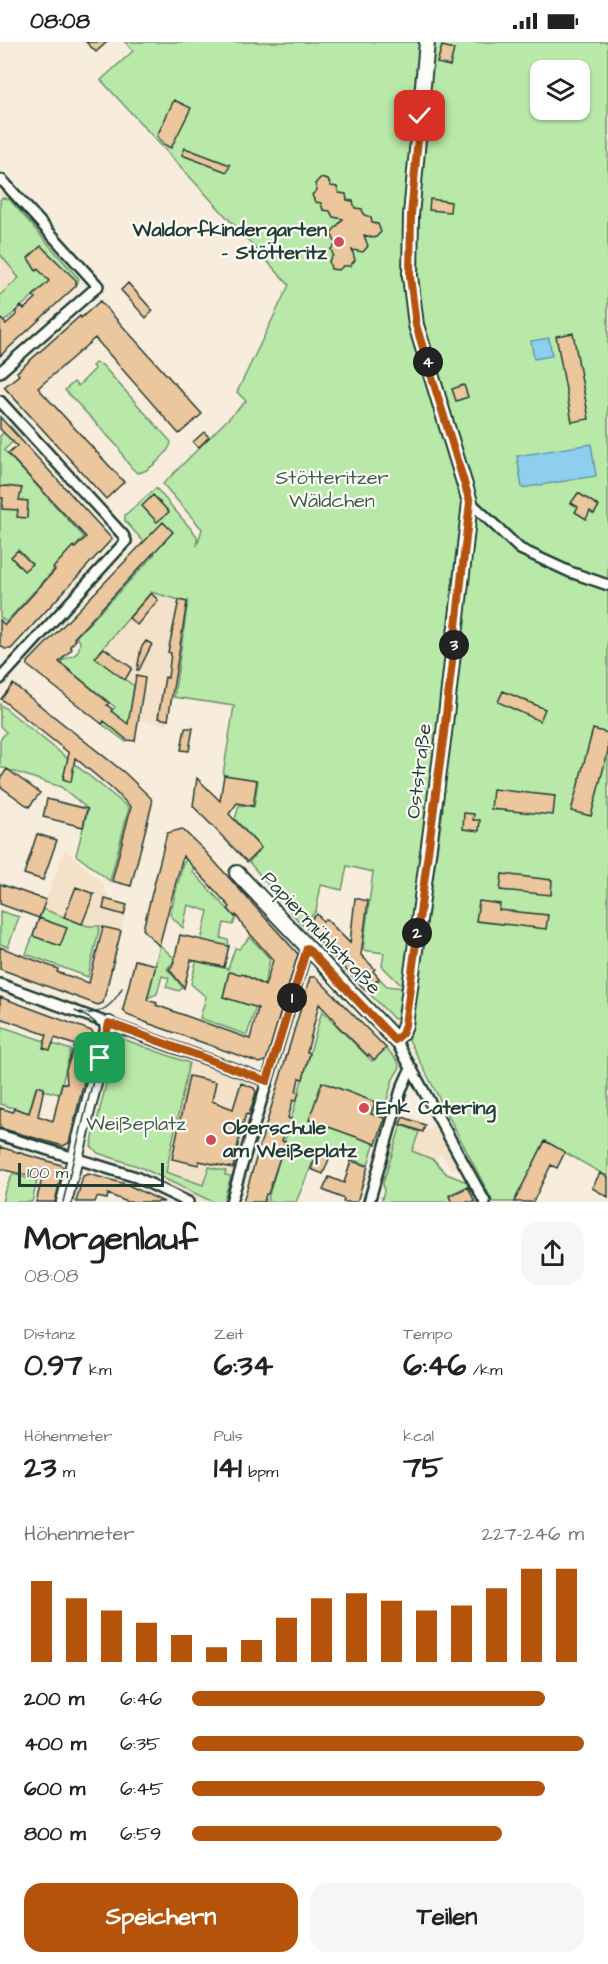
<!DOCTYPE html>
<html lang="de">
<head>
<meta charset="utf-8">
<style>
	body { margin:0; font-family:"Architects Daughter",sans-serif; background:#f6f6f6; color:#222; height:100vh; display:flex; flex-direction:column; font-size:22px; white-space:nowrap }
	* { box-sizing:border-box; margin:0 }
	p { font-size:20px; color:#767676 }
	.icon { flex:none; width:33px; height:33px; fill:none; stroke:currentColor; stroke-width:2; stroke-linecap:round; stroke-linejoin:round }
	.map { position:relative; height:1160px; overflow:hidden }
	.details { display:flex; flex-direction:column; background:#fff; flex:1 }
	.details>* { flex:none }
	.buttons { position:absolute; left:530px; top:18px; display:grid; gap:12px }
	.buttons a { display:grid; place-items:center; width:60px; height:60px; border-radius:12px; background:#fff; box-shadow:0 2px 4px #0004; font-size:30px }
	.scale { position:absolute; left:18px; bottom:15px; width:146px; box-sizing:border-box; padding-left:6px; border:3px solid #1f3d34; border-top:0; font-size:16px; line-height:21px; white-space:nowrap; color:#1f3d34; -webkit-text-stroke:4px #fdfcf7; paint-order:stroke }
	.pin { position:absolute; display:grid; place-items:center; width:51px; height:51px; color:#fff; margin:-26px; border-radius:12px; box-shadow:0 3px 9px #0006 }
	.km { position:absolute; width:30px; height:30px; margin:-15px; border-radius:50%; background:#222; color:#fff; font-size:16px; line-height:30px; text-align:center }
	.round { display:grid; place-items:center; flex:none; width:63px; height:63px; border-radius:18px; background:#f6f6f6 }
	.summary { display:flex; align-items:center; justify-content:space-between; height:102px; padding:0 24px }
	h1 { font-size:33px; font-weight:700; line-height:45px }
	.stats { display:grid; grid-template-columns:repeat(3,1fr); gap:9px; height:102px; padding:6px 24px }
	.stats div { display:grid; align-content:center }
	.stats b { font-size:30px; font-weight:700 }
	.stats small { font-size:16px; font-weight:400 }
	.stats p { font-size:16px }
	.chart { height:168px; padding:12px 24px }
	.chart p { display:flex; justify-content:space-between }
	.chart svg { width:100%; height:108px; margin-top:6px; stroke:#b45309; stroke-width:6 }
	.primary-button { display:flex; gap:12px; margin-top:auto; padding:12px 24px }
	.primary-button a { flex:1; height:69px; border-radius:18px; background:#b45309; color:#fff; font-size:24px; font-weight:700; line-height:69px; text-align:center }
	.primary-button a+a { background:#f6f6f6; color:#222 }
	ul { padding:0 24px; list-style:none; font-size:20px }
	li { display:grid; grid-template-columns:96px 72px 1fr; align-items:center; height:45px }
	li i { height:15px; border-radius:8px; background:#b45309 }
	.status { display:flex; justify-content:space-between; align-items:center; height:42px; padding:0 30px; background:#fff; direction:ltr }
	.status svg { height:16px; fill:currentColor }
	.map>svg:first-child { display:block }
	.built { fill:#f4e1c9 }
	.green { fill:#b9e9a8; stroke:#6c936e; stroke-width:1.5; fill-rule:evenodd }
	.water { fill:#8ecfef; stroke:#6295a4; stroke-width:1.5 }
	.building { fill:#ecc69c; stroke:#1f3d34; stroke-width:1.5 }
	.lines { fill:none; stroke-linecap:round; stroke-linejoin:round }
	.street-casing { stroke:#1f3d34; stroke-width:14 }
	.secondary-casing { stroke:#1f3d34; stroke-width:18 }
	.street { stroke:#fdfcf7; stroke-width:9 }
	.secondary { stroke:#fdfcf7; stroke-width:14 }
	.tram { stroke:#1f3d34; stroke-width:1.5 }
	.route-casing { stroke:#fff; stroke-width:12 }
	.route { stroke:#b45309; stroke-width:8 }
	.poi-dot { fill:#d1495b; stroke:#fdfcf7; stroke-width:2 }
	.labels { text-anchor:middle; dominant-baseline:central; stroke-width:4.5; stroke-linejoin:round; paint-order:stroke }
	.poi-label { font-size:20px; font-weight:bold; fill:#1f3d34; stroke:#fdfcf7; text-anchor:start }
	.park-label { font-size:20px; fill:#3e5f4b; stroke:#fdfcf7 }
	.street-label { font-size:20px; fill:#1f3d34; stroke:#fdfcf7 }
</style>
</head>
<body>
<div class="status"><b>08:08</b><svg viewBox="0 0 49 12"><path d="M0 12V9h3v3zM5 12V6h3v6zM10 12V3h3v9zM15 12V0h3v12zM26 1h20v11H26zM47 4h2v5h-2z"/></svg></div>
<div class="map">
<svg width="608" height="1160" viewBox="0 0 608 1160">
	<rect width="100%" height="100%" fill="#f8ecdc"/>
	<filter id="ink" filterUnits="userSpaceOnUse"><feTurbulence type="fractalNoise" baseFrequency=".0167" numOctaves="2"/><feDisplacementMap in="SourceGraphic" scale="12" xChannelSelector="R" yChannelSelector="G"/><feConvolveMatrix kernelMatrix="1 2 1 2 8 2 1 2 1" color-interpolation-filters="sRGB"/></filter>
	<g filter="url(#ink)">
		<path class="built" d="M0 128 55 186 13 222 22 233 0 253Z
			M151 550 187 560 167 684 129 676 133 644 94 615Z
			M65 807 103 842 109 858 127 863 121 889 103 885 88 884 43 867Z
			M193 1012 267 1039 231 1160H188L161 1147Z
			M436 1083 458 1123 451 1127 441 1111 434 1118 412 1109 420 1090 423 1091Z"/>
		<path class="green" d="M125 0H608V1135L545 1099 514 1160H493L409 998 413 980 443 766 433 754 404 946 382 924 384 911 363 908 373 830 347 824 342 848 321 843 316 869 302 883 249 820 261 806 235 777 239 763 254 765 258 739 223 733 234 664 174 655 188 558 187 560 151 550 95 615 134 644 126 700 102 682 115 665 60 620C70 612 79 618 80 599L76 595 155 512 125 479V473L156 446 197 494V504L202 487 163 442 246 359 237 350 289 243 101 38 133 9ZM540 28H579V68H540Z
			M2 156 9 157 79 237 76 244 49 240 0 283V253L19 236 0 212V158Z
			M95 321 102 323 171 400C170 411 147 431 137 431 128 423 123 416 119 406L65 348 74 340 78 344 95 327 92 324Z
			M10 384 19 394 4 408 84 495 6 580 0 575V394Z
			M0 662 129 766 110 839 76 813 88 767 61 745 0 725V698L6 690 0 684Z
			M199 805 207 814 192 829 236 876 233 883 224 881 221 896 228 898 229 905 203 921 228 927 235 906 239 907 250 895 270 917 264 943 245 933 229 930 223 955 256 965 247 993 200 976 206 955 191 942 208 869 188 863 183 886 170 873 183 821Z
			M43 867 88 884H100L88 935 26 912Z
			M0 869 19 875 8 905 0 902Z
			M160 903 174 916 173 920 167 927 183 945 179 949 166 945 169 936 162 934 157 952 147 956Z
			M380 937 387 944 403 946 398 976 394 977 367 949Z
			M322 969 372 1019 386 1006 397 1018 400 1025 393 1037 368 1123 319 1106 296 1160H267Z
			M3 985 71 1008 59 1052 36 1046 29 1071 0 1062V995Z
			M123 997 189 1021 166 1130 203 1143 209 1125 226 1129 225 1133 231 1134 223 1160H213L140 1125 98 1111 91 1104 116 1001Z
			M401 1083 419 1090 412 1109 434 1118 447 1132 467 1140 468 1144 449 1153 451 1160H381L384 1149 383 1141Z
			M13 1132 37 1139 32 1160H2L5 1148Z"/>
		<path class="water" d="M549 296 552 314 534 317 531 299Z
			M591 402 596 434 522 446 517 414Z"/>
		<path class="building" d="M86 0H107L96 10Z
			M442 4 454 7 450 24 437 21Z
			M174 58 191 66 171 106 163 102 157 94Z
			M185 106 230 123 227 130 182 113Z
			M320 136 328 138 331 144 337 145 339 151 346 152 347 158 353 159 355 166 362 167 364 173 371 175 372 181 378 182 381 190 375 196 364 193 368 204 363 210 352 208 355 218 350 224H343L339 228 331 227 329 219 333 213 331 207 336 202 331 191 343 177 333 175 330 169 323 168 321 161 315 160 312 153 317 148 315 142Z
			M430 157 451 160 450 170 429 168Z
			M41 204 76 238V244L0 314V276L6 282 17 272 15 270 21 264 24 267 36 256 33 254 49 239 38 227 36 229 28 216Z
			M128 241 153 269 146 276 121 248Z
			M100 259 202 372 179 392 95 296 38 346 124 440 106 457 4 345 19 333 17 330 80 274 81 276Z
			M573 291 589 377 572 380 556 294Z
			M464 343 468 355 456 359 452 347Z
			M0 375 112 497 11 607H5L0 603V578L5 583 55 528 53 526 73 504 75 506 86 495 8 412 17 404 0 387Z
			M204 390 209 395 198 406 193 400Z
			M5 444 22 446 19 458 28 459 27 476 17 475 18 468 2 467 3 456H0V445Z
			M578 451 599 464 594 472 590 469 586 477 575 470 578 465 571 461Z
			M153 453 169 470 157 480 142 464Z
			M163 480 173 490 74 596 76 598 70 604 72 607 59 620 109 661 107 663 112 667 111 669 128 682 136 634 145 636 135 699 127 698 104 679 102 682 28 624V620Z
			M18 508 32 522 24 529 11 515Z
			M151 551 158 558 137 583 129 576Z
			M179 558 187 560 168 678 158 676 165 635 168 636 171 611 168 610Z
			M146 599 152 602 139 628H137L141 606Z
			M104 606 132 626 125 638 95 616Z
			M13 642 125 731 151 756 152 762 131 844 112 839 131 765 111 746 75 716 71 740 63 737 69 711 1 657Z
			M503 649 545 667 540 679 498 660Z
			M185 686H193L189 709 181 708Z
			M593 687 608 691V709L591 774 571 769Z
			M7 727 40 751 29 765 0 744V737Z
			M224 733 257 738 253 764 237 761 229 772 261 806 247 820 193 764 197 736 220 759Z
			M493 747 555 754 553 773 491 767Z
			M47 757 87 767 83 785 43 775Z
			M464 771 474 772 473 778H480L479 789 463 787Z
			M182 787 204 808 298 912 266 1019 260 1021 150 982 127 973 123 967 135 918 156 923 147 958 157 961 156 963 250 997 258 966 223 955 229 930 245 933 265 944 273 918 243 884 236 873 235 875 228 867 230 865 183 814 159 904 143 887 167 791Z
			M37 792 57 798 43 838 24 832Z
			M502 832 552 838 551 853 500 848Z
			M0 842 46 858 39 876 0 862Z
			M76 845 94 852 82 882 64 875Z
			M355 856 368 859 361 913 375 927 373 929 379 936 366 949 304 883 317 872 323 879 326 877 350 901Z
			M105 857 127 863 124 873 103 867Z
			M479 859 500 862 499 868 548 873 546 887 476 879Z
			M39 876 67 886 60 904 33 894Z
			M103 885 121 889 103 961 98 963 0 927V905L58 927 57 930 89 941Z
			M180 893 229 904 224 925 191 918 184 946 169 927 173 923Z
			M310 935H316L386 1006 374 1018 369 1012 368 1014 334 980 335 979 319 962 307 1010 310 1011 303 1037 299 1036 296 1050 299 1051 296 1059 293 1058 288 1076 291 1077 289 1085 286 1084 282 1099 285 1100 268 1152H266L264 1160H243Z
			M0 955 92 989 95 995 69 1101 63 1104 0 1086V1066L13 1070 14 1066 29 1071 37 1044 44 1046 38 1074 53 1079 62 1041 67 1042 66 1027 75 1003 55 996 50 1008 43 1006 47 993 0 976Z
			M189 1034 216 1040 212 1059 233 1067 241 1041 254 1046 256 1050 249 1073 246 1072 241 1088 233 1126 199 1119V1123L172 1117Z
			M322 1040 375 1060 371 1072 385 1076 376 1102 309 1078Z
			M403 1075 425 1083 423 1090 400 1082Z
			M545 1099 565 1110 557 1126 551 1123 533 1160H514Z
			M0 1105 61 1123 63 1126 55 1160H36L42 1137 0 1127Z
			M319 1107 331 1112 323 1132 311 1127Z
			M351 1119 368 1124 357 1160H343L344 1157 323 1148 329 1135 344 1141Z
			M600 1131 608 1135V1155L592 1146Z
			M88 1132 126 1142 164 1160H127L108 1152 107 1157 97 1155 95 1160H76L83 1134Z
			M468 1145 475 1160H452L449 1154Z"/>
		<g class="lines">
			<defs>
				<path id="street" d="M0 139 2 138 98 244 0 330
					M0 359 123 493 126 499 0 637
					M470 460 520 507 570 530 608 543
					M0 942 267 1039
					M395 997 485 1160
					M0 1093 136 1135 188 1160
					M231 1160 307 906
					M369 1160 401 1048 408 1032 412 1027"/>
				<path id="secondary" d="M237 831 395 997 402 991 405 983 444 691 470 460 416 283 410 234 411 173 427 0
					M64 1160 109 982"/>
			</defs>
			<use href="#street" class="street-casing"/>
			<use href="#secondary" class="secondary-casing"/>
			<use href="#street" class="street"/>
			<use href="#secondary" class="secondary"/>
			<path class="tram" d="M80 970C100 975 113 963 122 946
				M108 1006 114 979
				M63 1160 103 998C101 980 90 976 75 969"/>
		</g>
	</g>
	<g class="lines" filter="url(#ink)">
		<defs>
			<path id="route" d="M100 1016 109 981 267 1039 307 906 395 998 402 992 405 983 444 691 470 460 416 283 410 234 411 173 420 74"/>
		</defs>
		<use href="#route" class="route-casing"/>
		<use href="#route" class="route"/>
	</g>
	<g class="poi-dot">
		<circle cx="339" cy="200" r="6"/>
		<circle cx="364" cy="1066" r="6"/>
		<circle cx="211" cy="1098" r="6"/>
	</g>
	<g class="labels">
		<g class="poi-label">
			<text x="327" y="188" text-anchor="end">Waldorfkindergarten<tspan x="327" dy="23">- Stötteritz</tspan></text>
			<text x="376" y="1066">Enk Catering</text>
			<text x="223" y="1086">Oberschule<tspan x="223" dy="23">am Weißeplatz</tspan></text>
		</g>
		<g class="park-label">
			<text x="332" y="436">Stötteritzer<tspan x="332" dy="23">Wäldchen</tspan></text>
			<text x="136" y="1082">Weißeplatz</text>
		</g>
		<g class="street-label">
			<text transform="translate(419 729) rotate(-83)">Oststraße</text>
			<text transform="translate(321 891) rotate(46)">Papiermühlstraße</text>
		</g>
	</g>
</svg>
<div class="buttons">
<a><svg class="icon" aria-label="layers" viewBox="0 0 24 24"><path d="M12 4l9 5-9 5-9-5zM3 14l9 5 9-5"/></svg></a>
</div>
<div class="scale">100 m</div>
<div class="pin" style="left:100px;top:1016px;background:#1e9e55"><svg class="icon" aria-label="arrive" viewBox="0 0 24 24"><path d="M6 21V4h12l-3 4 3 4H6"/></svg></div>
<div class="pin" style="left:420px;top:74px;background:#d93025"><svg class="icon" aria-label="check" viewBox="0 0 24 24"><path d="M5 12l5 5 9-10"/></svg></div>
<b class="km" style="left:292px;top:956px">1</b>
<b class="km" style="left:417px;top:891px">2</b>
<b class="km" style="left:454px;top:603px">3</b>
<b class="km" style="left:428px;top:320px">4</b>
</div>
<section class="details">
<div class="summary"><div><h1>Morgenlauf</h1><p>08:08</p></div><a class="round"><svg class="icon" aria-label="share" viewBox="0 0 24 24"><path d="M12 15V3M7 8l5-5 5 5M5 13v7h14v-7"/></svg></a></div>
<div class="stats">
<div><p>Distanz</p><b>0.97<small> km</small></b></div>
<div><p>Zeit</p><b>6:34</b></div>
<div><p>Tempo</p><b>6:46<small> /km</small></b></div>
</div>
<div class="stats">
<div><p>Höhenmeter</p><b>23<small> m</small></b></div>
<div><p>Puls</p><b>141<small> bpm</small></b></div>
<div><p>kcal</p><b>75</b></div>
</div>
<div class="chart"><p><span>Höhenmeter</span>227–246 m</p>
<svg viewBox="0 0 160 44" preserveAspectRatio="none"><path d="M5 44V11M15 44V18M25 44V23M35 44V28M45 44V33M55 44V38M65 44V35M75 44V26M85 44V18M95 44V16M105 44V19M115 44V23M125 44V21M135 44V14M145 44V6M155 44V6"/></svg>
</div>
<ul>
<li><b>200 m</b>6:46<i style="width:90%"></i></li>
<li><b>400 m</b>6:35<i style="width:100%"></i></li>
<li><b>600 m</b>6:45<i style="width:90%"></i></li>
<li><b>800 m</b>6:59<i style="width:79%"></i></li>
</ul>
<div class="primary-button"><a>Speichern</a><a>Teilen</a></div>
</section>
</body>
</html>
